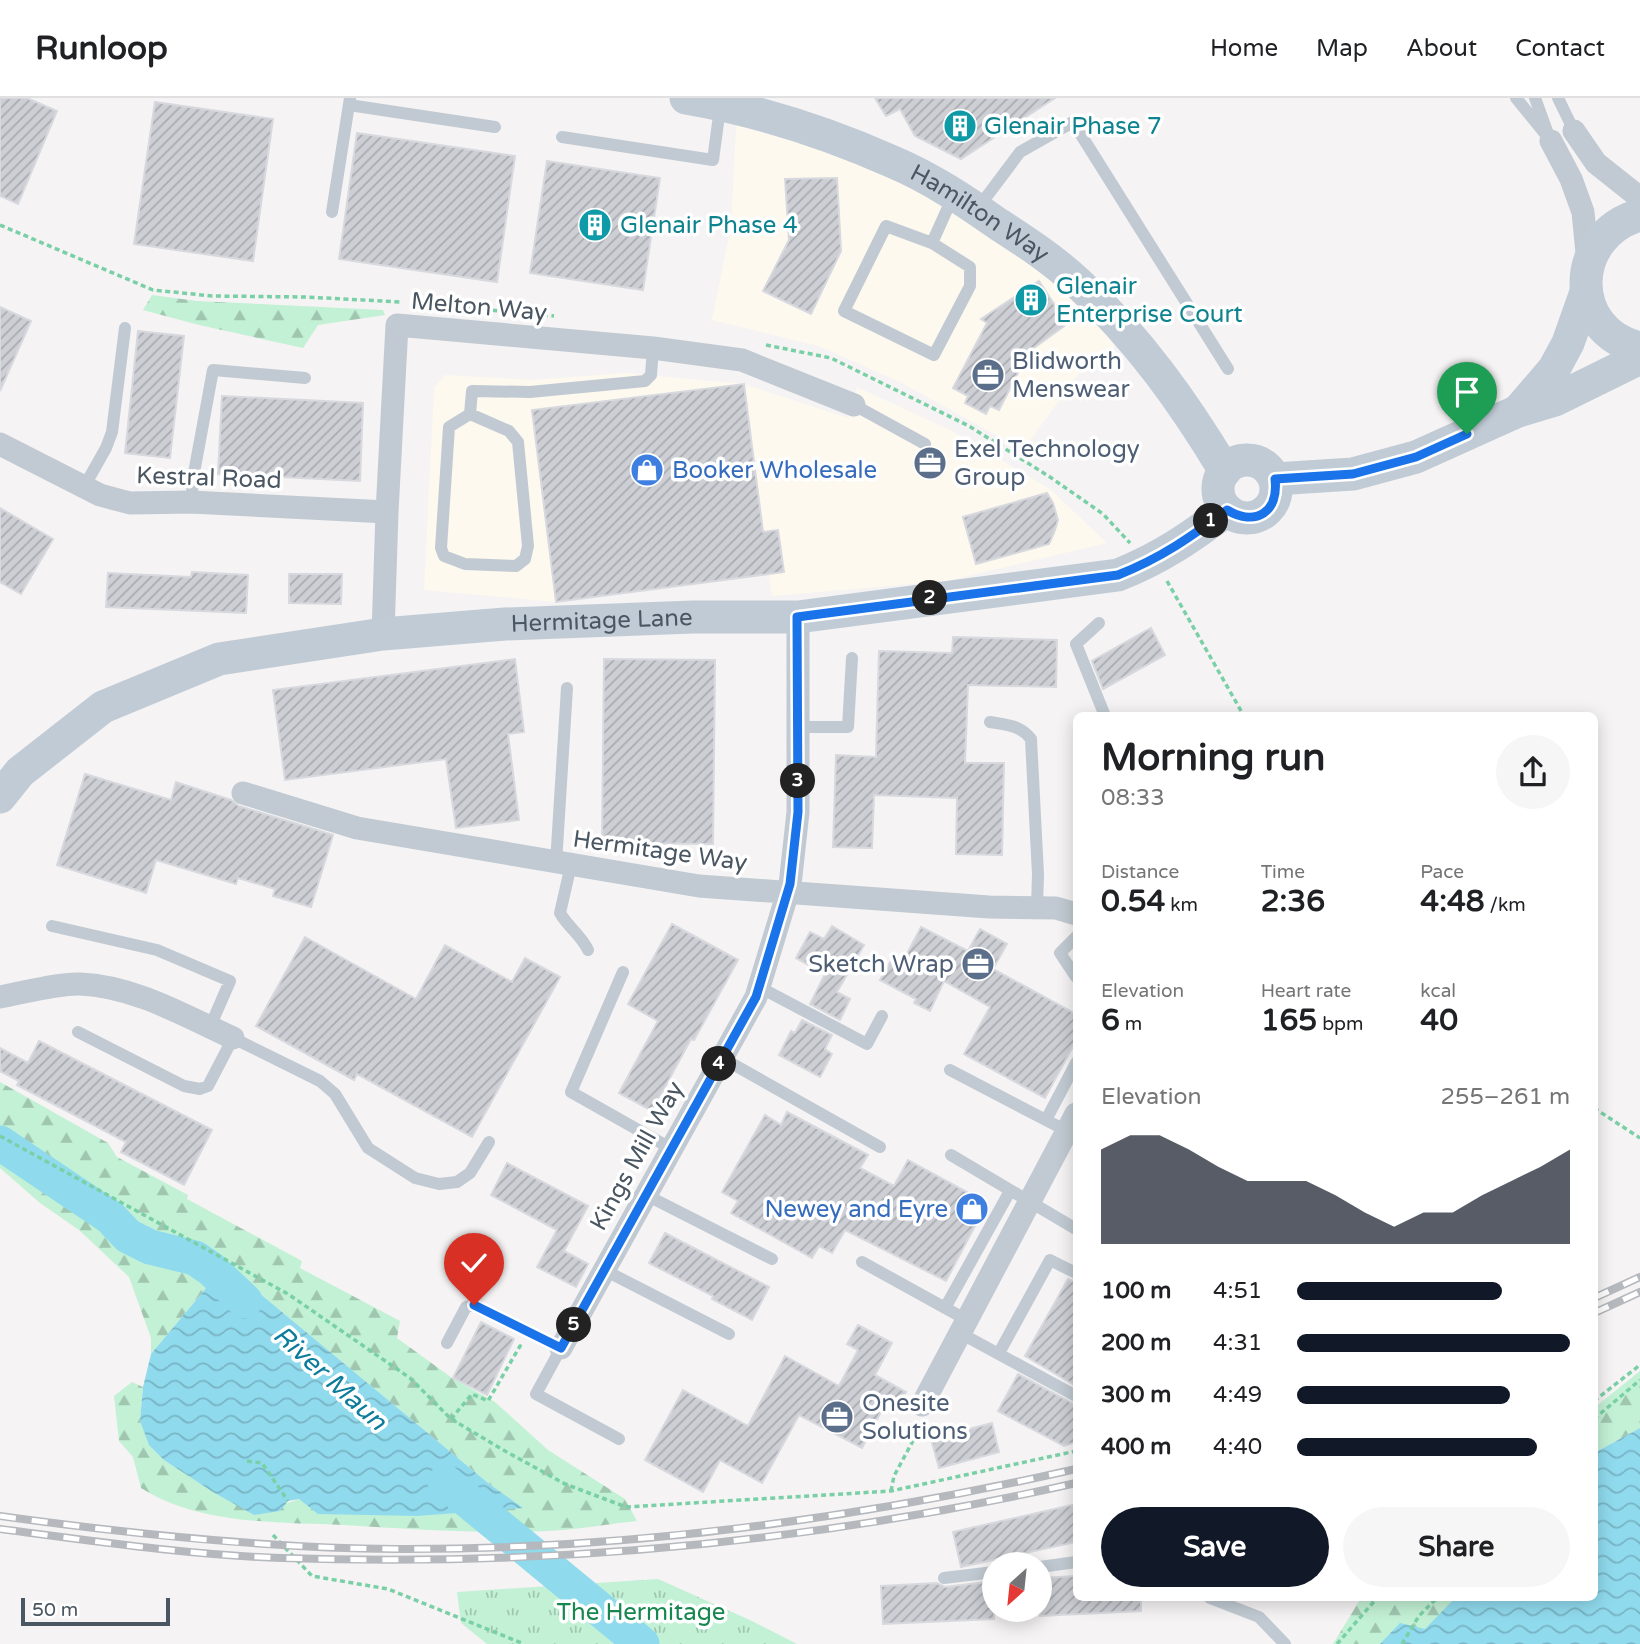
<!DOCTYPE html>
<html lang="en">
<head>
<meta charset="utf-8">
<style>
	body { margin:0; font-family:"Varela Round",sans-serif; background:#f6f6f6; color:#202124; height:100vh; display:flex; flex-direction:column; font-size:26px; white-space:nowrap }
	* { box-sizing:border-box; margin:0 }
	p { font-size:23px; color:#757577 }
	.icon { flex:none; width:38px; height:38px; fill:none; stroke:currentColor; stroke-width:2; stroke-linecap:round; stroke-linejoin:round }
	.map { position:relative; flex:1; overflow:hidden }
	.side { position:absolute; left:1073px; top:614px; width:525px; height:889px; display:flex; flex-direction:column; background:#fff; border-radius:10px; box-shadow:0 4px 18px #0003 }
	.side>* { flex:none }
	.needle { width:46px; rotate:207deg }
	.controls { position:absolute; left:982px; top:1454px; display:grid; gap:14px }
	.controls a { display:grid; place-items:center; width:70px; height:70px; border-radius:50%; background:#fff; box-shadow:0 4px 18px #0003; font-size:35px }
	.scale { position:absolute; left:21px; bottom:18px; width:149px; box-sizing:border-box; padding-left:7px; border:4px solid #4a5661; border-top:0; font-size:19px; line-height:24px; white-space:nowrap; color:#4a5661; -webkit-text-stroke:5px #fff; paint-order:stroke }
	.pin { position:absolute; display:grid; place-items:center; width:60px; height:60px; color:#fff; margin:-72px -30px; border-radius:50% 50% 50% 0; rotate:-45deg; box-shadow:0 0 7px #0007 }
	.pin .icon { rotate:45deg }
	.km { position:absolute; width:35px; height:35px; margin:-18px; border-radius:50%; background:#222; color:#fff; font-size:19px; line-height:35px; text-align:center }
	.round { display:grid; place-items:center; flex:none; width:74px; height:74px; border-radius:37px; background:#f6f6f6 }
	.head { display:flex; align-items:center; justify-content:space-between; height:119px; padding:0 28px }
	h1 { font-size:38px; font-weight:700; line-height:52px }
	.stats { display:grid; grid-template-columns:repeat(3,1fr); gap:10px; height:119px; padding:7px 28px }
	.stats div { display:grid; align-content:center }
	.stats b { font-size:30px; font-weight:700 }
	.stats small { font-size:19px; font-weight:400 }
	.stats p { font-size:19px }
	.chart { height:196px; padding:14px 28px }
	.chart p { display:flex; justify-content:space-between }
	.chart svg { width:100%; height:126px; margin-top:7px; fill:#111827; opacity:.7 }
	.primary-button { display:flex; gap:14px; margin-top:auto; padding:14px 28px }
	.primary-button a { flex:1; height:80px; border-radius:42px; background:#111827; color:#fff; font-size:28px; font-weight:700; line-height:80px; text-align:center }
	.primary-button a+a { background:#f6f6f6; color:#202124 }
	ul { padding:0 28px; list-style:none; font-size:23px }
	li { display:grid; grid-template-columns:112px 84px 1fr; align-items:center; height:52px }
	li i { height:18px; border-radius:9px; background:#111827 }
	header { display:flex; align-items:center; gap:42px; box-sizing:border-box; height:98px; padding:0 35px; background:#fff; border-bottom:2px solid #e0e0e0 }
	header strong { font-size:33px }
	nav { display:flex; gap:38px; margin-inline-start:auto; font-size:24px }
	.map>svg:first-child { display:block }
	.commercial { fill:#fdf9ef }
	.grass { fill:url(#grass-tufts) }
	.forest { fill:url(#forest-firs) }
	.water { fill:url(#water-waves) }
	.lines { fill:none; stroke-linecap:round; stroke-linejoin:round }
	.river { stroke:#90daee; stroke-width:35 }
	.building { fill:url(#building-hatch); stroke:#d7d9de; stroke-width:2 }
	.path { stroke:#7ad0a6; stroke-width:3.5; stroke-dasharray:5 3.5; stroke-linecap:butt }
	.lane { stroke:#c1cad2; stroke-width:12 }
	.street { stroke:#c1cad2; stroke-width:23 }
	.secondary { stroke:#c1cbd6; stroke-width:33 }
	.rail-casing { stroke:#b5b8bd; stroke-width:8 }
	.rail { stroke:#fff; stroke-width:5; stroke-dasharray:16; stroke-linecap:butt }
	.route-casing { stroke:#fff; stroke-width:14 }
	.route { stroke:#1a73e8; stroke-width:9 }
	.labels { text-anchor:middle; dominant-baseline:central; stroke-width:7; stroke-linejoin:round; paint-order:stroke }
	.culture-label { font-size:24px; fill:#0d838f; stroke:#fff; text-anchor:start }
	.street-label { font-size:24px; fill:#4a5661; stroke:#fff }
	.service-label { font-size:24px; fill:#4e5e75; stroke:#fff; text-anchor:start }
	.shop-label { font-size:24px; fill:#366cbe; stroke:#fff; text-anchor:start }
	.park-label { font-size:24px; fill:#17864f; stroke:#fff }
	.water-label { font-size:26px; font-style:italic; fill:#0c7c9b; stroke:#fff }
</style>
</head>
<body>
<header>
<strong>Runloop</strong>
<nav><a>Home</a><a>Map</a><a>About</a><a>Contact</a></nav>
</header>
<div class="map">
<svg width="1640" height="1546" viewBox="0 0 1640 1546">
	<defs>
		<pattern id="grass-tufts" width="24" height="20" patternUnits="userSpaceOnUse" patternTransform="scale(1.75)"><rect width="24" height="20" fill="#c3f1d5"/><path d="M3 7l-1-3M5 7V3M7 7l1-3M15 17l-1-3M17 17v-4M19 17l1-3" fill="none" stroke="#a0c6b0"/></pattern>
		<pattern id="forest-firs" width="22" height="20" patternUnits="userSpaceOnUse" patternTransform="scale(1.75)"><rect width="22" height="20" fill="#c3f1d5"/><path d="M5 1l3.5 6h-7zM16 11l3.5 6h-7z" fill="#a0c6b0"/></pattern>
		<pattern id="water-waves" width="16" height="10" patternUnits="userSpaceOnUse" patternTransform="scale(1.75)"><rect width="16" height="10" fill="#90daee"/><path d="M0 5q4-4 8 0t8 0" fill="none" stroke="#78b4c4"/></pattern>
		<pattern id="building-hatch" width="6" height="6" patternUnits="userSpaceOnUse" patternTransform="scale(1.75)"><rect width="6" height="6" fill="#cdcfd5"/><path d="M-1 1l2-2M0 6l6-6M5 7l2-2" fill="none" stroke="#a8abb0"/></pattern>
	</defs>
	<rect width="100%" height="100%" fill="#f5f3f3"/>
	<path class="commercial" d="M736 27 836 55 927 97 1046 172 1090 216 1115 249 1088 263 1023 352 902 285 818 248 712 222 731 128Z
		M625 275 744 286 848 320 857 289 952 333 1050 391 1107 445 947 483 772 498 769 476 556 504 424 492 434 290 445 277 532 282Z"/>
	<path class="grass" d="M658 1481 752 1523 797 1546H487L461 1525 457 1494Z"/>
	<path class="forest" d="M152 197 197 203 383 212 385 217 318 227 303 250 199 227 143 212Z
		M0 984 108 1045 117 1059 188 1097 187 1101 302 1163 300 1170 400 1223 397 1240 452 1280 495 1304 548 1352 625 1401 637 1423C607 1426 577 1432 547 1433 479 1436 411 1431 344 1427 276 1424 200 1427 141 1390L133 1359 119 1343 114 1298 132 1284 143 1289 140 1323 164 1362 254 1417 299 1401 522 1410 488 1385 253 1190 211 1171 207 1189 151 1256V1240L129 1179 79 1132 40 1105 0 1070Z
		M1640 1273V1330L1594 1355V1310Z
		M1361 1500H1455L1413 1546H1333Z"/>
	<path class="water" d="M211 1171 253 1190 488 1385 523 1410 417 1418 318 1416 299 1401 288 1403 280 1413 254 1417 213 1394 164 1362 149 1347 140 1323 143 1289 151 1256 207 1189Z
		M1640 1330V1546H1380L1400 1525 1425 1531 1455 1500H1594V1355Z"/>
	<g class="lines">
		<path class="river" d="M0 1045 110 1119 128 1138 150 1149 195 1160 211 1171 245 1203
			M445 1384 642 1546"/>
	</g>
	<path class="building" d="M0 0H27L57 13 18 106 0 98Z
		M875 0H1055L961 61 915 38 900 11 886 18Z
		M155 4 273 21 253 163 134 146Z
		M357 35 515 58 497 184 339 161Z
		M547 63 660 80 643 192 530 175Z
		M837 80 841 153 811 216 763 193 789 142 785 81Z
		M1039 183 1067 226 1020 260 1022 267 999 312 990 308 986 316 965 305 968 298 953 290 987 225 981 221Z
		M0 209 31 223 0 293Z
		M138 233 184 238 170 360 125 355Z
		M744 286 763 434 778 432 784 474 556 504 532 312Z
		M222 298 363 305 360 383 218 376Z
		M1047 395 1053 405 1058 422 1054 435 1049 446 976 466 963 419Z
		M0 410 53 441 21 496 0 484Z
		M192 474 248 477 246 515 106 509 108 475 191 479Z
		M289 476H342L341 506 289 505Z
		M1151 530 1165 557 1103 591 1092 563Z
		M953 539 1057 542 1056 589 968 587 965 665H1004L1002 757 956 756 957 700 874 697 872 750 833 749 836 657 876 659 879 553 952 555Z
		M515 561 524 634 508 636 519 722 456 730 446 661 285 682 273 592Z
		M604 561 715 562 713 746 602 745Z
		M85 676 171 702 176 684 231 702 239 708 333 737 311 809 273 798 275 791 238 780 236 786 156 762 146 795 57 767Z
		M672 826 738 862 694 942 691 941 652 1013 619 995 658 923 628 906Z
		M832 828 864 847 837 894 850 901 840 922 810 906 825 876 796 860 810 834 824 841Z
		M921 829 968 853 980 831 1007 846 993 871 1076 916V943L1045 1000 964 956 990 909 944 883 930 913 914 905 916 901 880 882 890 864 900 869Z
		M305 839 416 901 445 847 512 884 525 860 560 879 472 1039 357 976 354 982 256 928Z
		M802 922 832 937 825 951 832 956 820 979 779 957 791 933 795 935Z
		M39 943 212 1032 184 1087 121 1054 126 1044 17 987 19 983 0 973V950L28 965Z
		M787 1014 868 1057 860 1070 894 1088 908 1062 987 1105 946 1183 845 1132 832 1155 819 1148 812 1160 731 1115 738 1103 722 1094 765 1017 781 1027Z
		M507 1065 588 1108 564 1153 588 1166 576 1189 537 1169 557 1132 491 1097Z
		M665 1135 769 1189 752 1222 712 1201 713 1198 649 1165Z
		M1068 1181 1076 1184V1288L1025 1258Z
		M481 1224 514 1241 487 1297 453 1280Z
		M858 1227 892 1245 875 1277 906 1294 896 1314 884 1308 862 1350 799 1317 762 1385 720 1362 703 1394 645 1362 683 1292 748 1328 785 1258 839 1288 858 1252 847 1246Z
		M1018 1276 1076 1307V1344L1064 1348 998 1313Z
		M992 1325 999 1354 939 1370 931 1341Z
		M1076 1406V1444L961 1469 953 1434Z
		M1076 1478V1500H1141V1513L1040 1518V1480Z
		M994 1483V1521L883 1526 881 1488 937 1485 945 1489Z"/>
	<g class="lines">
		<path class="path" d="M0 127 153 192 212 198 306 199 401 204
			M416 205 554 218
			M766 247 831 260 969 328 1050 379 1103 416 1130 445
			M1167 483 1244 618
			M1594 1010 1640 1040
			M0 1038 288 1196 410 1280 451 1321 505 1353 565 1386 626 1409 891 1393 1076 1353
			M1594 1303 1640 1267
			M451 1321 472 1296 488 1303 520 1248 523 1249
			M1594 1321 1640 1282
			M247 1363 262 1365 288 1403
			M891 1393 894 1378 922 1326
			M273 1437 312 1478 388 1491 524 1546
			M1337 1546 1377 1500
			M1402 1546 1419 1518 1437 1500"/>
		<path class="lane" d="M1516 0 1551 43
			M1535 0 1547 33
			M1558 0 1574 33
			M349 7 495 29
			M562 39 713 62 720 10
			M978 110 1020 54 1073 24 1228 271
			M332 114 350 0
			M886 128 932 145 970 169V188L934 257 844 213Z
			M932 145 954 96
			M854 307 925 346
			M470 316 509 333 518 344 528 448 525 461 516 468 465 466 444 458 441 450 449 329Z
			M470 316 472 293 530 294 645 283 651 277 653 250
			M84 389 106 350 112 334 125 230
			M191 404 194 375 213 272 305 280
			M1099 525 1076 546 1105 618
			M990 624C1007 627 1020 627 1031 641L1038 776 1037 809
			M798 629H848L852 560
			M556 765 567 590
			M571 767 560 815C568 829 581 837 588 852
			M52 828 157 852 230 883 210 929
			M1076 839 1060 855 1076 879
			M623 874 571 994 672 1051
			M759 889 867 946 882 918
			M78 934 184 988 200 991 208 988 233 940 320 983 335 996 368 1050 415 1080 439 1086 457 1084 470 1075 489 1044
			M722 960 880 1049
			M950 972 1067 1033
			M1046 1022 1076 965
			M951 1057 1076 1131
			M646 1097 772 1161
			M862 1164 967 1222
			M604 1172 729 1236
			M945 1210 1010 1093
			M960 1235 1076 1298
			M447 1245 466 1209 474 1207 561 1250 536 1296 619 1341
			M999 1255 1050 1162 1076 1175
			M1040 1469 1076 1464
			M944 1480 994 1474
			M1210 1500 1259 1519 1285 1546"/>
		<path class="street" d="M1574 33 1596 65 1640 100
			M1551 43 1571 81 1583 114 1588 165
			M0 346 100 397 130 405 191 404 387 414
			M383 536 387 414 397 227 653 250 742 262 854 307
			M243 695 357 730 699 788 989 809 1056 810 1076 816
			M0 899C23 895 58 885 80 886 134 888 185 918 233 940
			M561 1250 756 899 790 787 798 714V519
			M922 1307 1076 1016"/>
		<g class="secondary">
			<path id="s1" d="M686 0C756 12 828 35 893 64 931 80 965 103 998 126 1026 144 1055 163 1079 186 1138 240 1184 305 1225 373"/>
			<path d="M1640 117C1569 137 1567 233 1640 250"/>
			<path d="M1518 313 1554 271 1568 245 1586 194"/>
			<circle cx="1247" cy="391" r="29"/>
			<path d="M1275 381 1353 376 1416 359 1518 313 1555 302 1640 260"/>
			<path id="s2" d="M0 699 20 674 103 609 219 561 383 536 505 526 693 519H798L1118 477C1161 460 1191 439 1227 412"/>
		</g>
		<defs>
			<path id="rail" d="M1594 1200 1640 1179
				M1594 1215 1640 1194
				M0 1418C131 1436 264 1450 396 1451 622 1452 856 1421 1076 1371
				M0 1431C93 1443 188 1457 282 1460 549 1469 816 1444 1076 1385"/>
		</defs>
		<use href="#rail" class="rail-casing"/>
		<use href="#rail" class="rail"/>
	</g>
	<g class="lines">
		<defs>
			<path id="route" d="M474 1207 561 1250 756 899 790 786 798 714 797 519 1118 477C1161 460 1191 439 1227 412 1256 429 1279 414 1275 381L1353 376 1416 359 1467 336"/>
		</defs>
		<use href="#route" class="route-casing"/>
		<use href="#route" class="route"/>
	</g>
	<defs>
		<symbol id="building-disc" viewBox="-11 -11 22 22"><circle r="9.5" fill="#0f9aa8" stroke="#fff"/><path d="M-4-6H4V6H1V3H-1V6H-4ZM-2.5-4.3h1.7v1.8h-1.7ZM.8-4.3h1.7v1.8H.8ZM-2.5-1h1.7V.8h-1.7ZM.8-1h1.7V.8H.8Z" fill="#fff"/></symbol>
		<symbol id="office-disc" viewBox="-11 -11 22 22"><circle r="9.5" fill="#5c6f8a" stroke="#fff"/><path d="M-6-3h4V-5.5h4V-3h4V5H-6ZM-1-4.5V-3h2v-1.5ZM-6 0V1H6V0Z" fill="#fff"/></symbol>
		<symbol id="shop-disc" viewBox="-11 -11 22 22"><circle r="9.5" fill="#3f7fe0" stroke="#fff"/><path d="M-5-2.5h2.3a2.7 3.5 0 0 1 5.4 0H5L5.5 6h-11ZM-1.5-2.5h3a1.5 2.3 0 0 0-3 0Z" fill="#fff"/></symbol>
	</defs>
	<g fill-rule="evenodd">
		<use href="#building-disc" x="941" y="9" width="38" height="38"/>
		<use href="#building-disc" x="576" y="108" width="38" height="38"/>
		<use href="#building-disc" x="1012" y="183" width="38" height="38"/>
		<use href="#office-disc" x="969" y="258" width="38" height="38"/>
		<use href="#office-disc" x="911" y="346" width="38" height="38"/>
		<use href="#shop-disc" x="628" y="353" width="38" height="38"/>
		<use href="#office-disc" x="959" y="847" width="38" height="38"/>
		<use href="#shop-disc" x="953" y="1092" width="38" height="38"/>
		<use href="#office-disc" x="818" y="1300" width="38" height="38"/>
	</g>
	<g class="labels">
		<g class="culture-label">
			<text x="984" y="28">Glenair Phase 7</text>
			<text x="620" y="127">Glenair Phase 4</text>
			<text x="1056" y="188">Glenair<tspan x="1056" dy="28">Enterprise Court</tspan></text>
		</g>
		<g class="street-label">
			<text stroke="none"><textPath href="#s1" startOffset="318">Hamilton Way</textPath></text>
			<text transform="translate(479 209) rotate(5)">Melton Way</text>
			<text transform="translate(209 380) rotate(2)">Kestral Road</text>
			<text stroke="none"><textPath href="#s2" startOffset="648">Hermitage Lane</textPath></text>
			<text transform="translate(660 753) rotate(8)">Hermitage Way</text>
			<text transform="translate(637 1058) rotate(-61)">Kings Mill Way</text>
		</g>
		<g class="service-label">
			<text x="1012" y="263">Blidworth<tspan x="1012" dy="28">Menswear</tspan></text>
			<text x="954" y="351">Exel Technology<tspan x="954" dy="28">Group</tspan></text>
			<text x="954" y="866" text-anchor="end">Sketch Wrap</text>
			<text x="862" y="1305">Onesite<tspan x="862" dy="28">Solutions</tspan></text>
		</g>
		<g class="shop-label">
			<text x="672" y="372">Booker Wholesale</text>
			<text x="948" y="1111" text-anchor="end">Newey and Eyre</text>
		</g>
		<g class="park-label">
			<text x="641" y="1514">The Hermitage</text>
		</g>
		<g class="water-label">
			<text transform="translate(330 1280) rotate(42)">River Maun</text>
		</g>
	</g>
</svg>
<div class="controls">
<a><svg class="needle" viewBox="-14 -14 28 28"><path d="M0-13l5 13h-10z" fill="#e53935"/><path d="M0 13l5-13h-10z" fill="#757577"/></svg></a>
</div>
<div class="scale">50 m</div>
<div class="pin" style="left:1467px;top:336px;background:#1e9e55"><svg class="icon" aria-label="arrive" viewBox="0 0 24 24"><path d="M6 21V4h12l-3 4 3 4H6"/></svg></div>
<div class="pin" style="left:474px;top:1207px;background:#d93025"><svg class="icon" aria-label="check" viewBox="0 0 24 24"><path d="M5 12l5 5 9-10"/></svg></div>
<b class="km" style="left:1211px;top:423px">1</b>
<b class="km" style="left:930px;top:500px">2</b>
<b class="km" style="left:798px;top:683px">3</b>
<b class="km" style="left:719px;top:966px">4</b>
<b class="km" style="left:574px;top:1227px">5</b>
<section class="side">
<div class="head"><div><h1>Morning run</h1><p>08:33</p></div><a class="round"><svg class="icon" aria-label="share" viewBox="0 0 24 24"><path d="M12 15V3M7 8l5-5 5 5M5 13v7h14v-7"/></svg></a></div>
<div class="stats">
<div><p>Distance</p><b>0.54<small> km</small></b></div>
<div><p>Time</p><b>2:36</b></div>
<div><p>Pace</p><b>4:48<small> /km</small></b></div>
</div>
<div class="stats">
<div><p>Elevation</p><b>6<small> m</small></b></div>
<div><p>Heart rate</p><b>165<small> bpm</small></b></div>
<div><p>kcal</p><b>40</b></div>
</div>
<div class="chart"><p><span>Elevation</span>255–261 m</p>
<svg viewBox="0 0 160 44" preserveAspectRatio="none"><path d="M0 44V11L10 6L20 6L30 11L40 17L50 22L60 22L70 22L80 27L90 33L100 38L110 33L120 33L130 27L140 22L150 17L160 11V44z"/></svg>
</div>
<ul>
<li><b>100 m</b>4:51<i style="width:75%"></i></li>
<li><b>200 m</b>4:31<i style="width:100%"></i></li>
<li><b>300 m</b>4:49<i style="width:78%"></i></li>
<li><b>400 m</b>4:40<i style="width:88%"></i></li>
</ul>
<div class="primary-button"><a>Save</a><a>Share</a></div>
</section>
</div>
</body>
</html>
